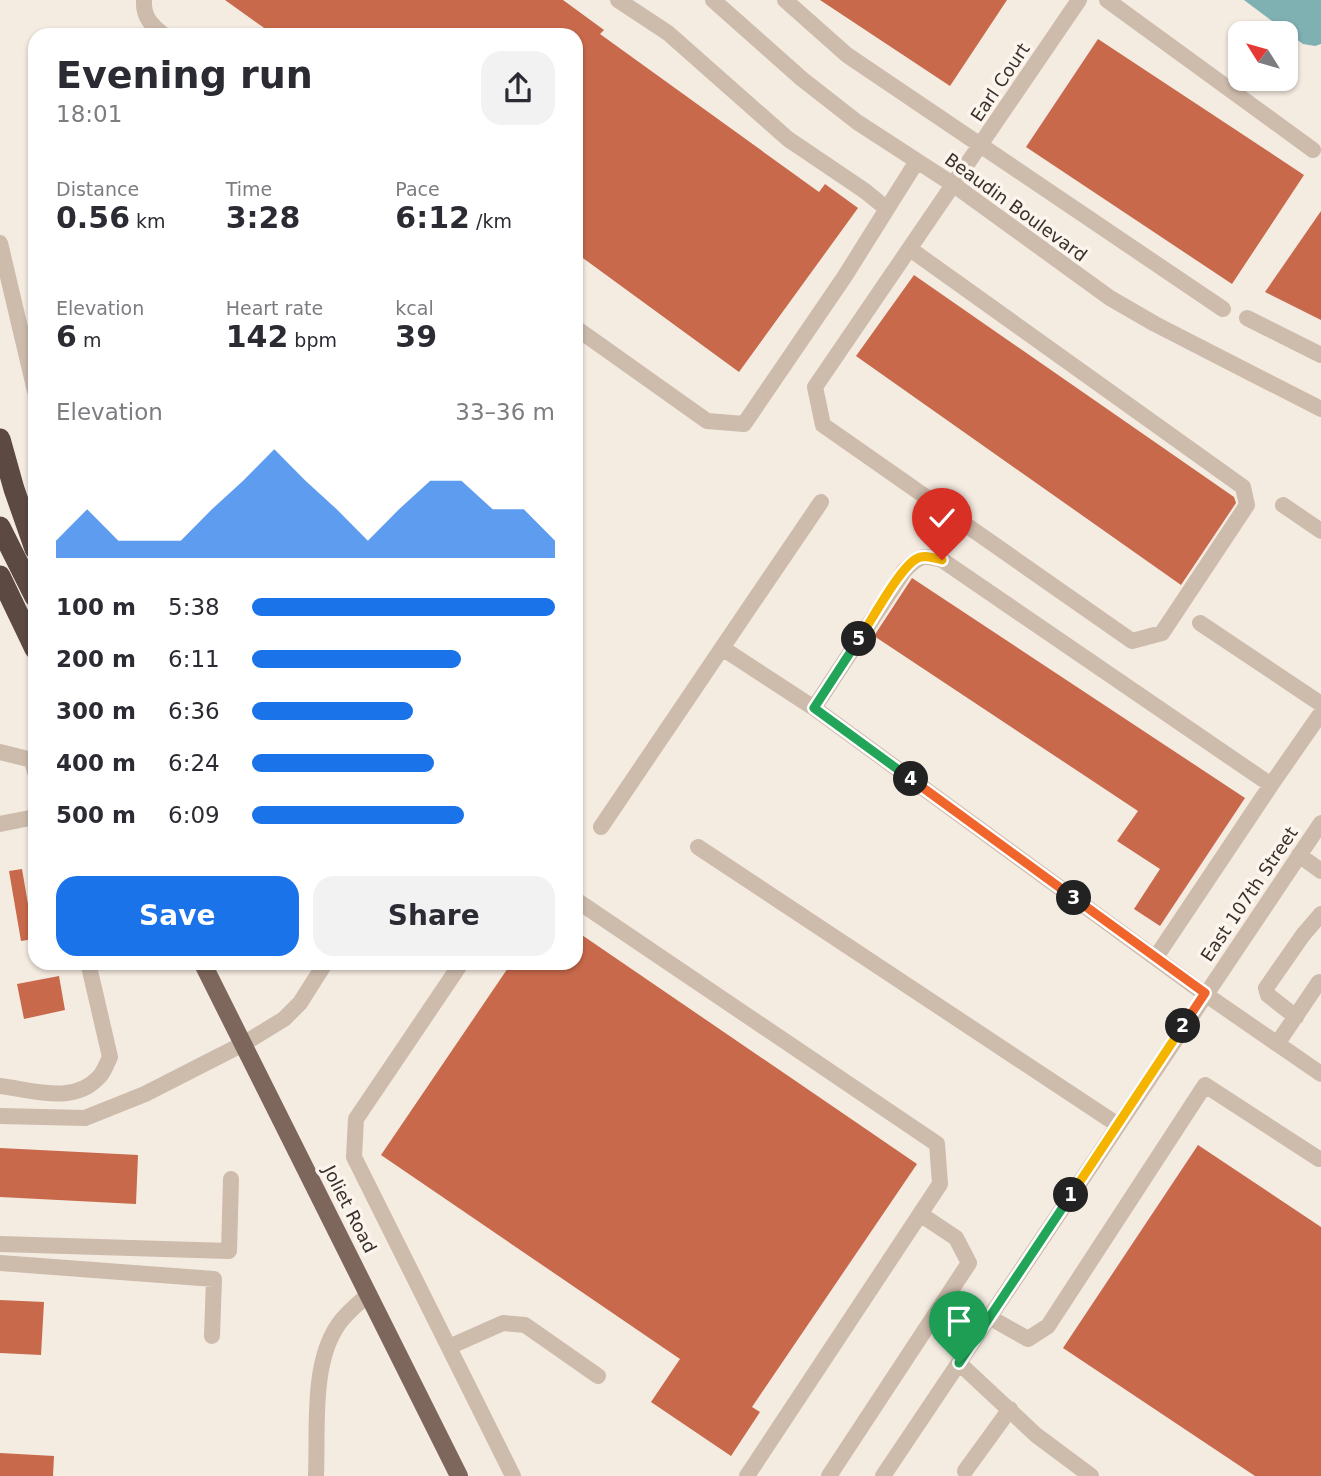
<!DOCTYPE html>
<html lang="en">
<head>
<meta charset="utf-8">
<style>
	body { margin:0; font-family:"DejaVu Sans",sans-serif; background:#f2f2f3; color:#2b2b33; height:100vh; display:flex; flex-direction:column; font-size:26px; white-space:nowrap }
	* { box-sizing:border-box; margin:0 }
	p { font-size:23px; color:#7c7c81 }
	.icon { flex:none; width:38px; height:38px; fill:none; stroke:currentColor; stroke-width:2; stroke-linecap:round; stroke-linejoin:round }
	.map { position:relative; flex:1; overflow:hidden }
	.details { position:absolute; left:28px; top:28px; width:555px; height:942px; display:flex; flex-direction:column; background:#fff; border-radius:21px; box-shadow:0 2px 5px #0004 }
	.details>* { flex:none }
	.needle { width:46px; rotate:307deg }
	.buttons { position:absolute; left:1228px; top:21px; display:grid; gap:14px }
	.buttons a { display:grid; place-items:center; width:70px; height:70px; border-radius:14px; background:#fff; box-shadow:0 2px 5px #0004; font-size:35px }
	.pin { position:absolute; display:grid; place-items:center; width:60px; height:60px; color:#fff; margin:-72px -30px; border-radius:50% 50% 50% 0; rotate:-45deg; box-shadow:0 0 7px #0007 }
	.pin .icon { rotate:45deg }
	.km { position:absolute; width:35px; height:35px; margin:-18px; border-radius:50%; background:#222; color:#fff; font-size:19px; line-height:35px; text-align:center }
	.round { display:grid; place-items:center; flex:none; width:74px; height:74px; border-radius:21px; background:#f2f2f3 }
	.overview { display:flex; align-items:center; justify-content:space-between; height:119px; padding:0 28px }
	h1 { font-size:38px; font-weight:800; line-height:52px }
	.figures { display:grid; grid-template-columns:repeat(3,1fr); gap:10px; height:119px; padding:7px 28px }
	.figures div { display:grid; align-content:center }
	.figures b { font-size:30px; font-weight:800 }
	.figures small { font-size:19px; font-weight:400 }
	.figures p { font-size:19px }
	.chart { height:196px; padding:14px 28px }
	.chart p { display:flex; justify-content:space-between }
	.chart svg { width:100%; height:126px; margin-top:7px; fill:#1a73e8; opacity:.7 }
	.button { display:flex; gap:14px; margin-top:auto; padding:14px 28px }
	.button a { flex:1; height:80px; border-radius:21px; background:#1a73e8; color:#fff; font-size:28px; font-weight:800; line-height:80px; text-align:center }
	.button a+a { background:#f2f2f3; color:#2b2b33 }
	ul { padding:0 28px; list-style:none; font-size:23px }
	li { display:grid; grid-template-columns:112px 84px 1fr; align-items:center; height:52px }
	li i { height:18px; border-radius:9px; background:#1a73e8 }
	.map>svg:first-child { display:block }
	.water { fill:#7fb0b2 }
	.building { fill:#c8694b }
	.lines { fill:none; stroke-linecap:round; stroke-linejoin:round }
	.minor { stroke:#cdbbac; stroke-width:16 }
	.major { stroke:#7d675c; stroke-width:18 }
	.highway { stroke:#5c4a42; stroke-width:21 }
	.split-1-casing { stroke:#fff; stroke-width:14 }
	.split-2-casing { stroke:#fff; stroke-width:14 }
	.split-3-casing { stroke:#fff; stroke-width:14 }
	.split-4-casing { stroke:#fff; stroke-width:14 }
	.split-5-casing { stroke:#fff; stroke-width:14 }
	.split-6-casing { stroke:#fff; stroke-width:14 }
	.split-1 { stroke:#22a559; stroke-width:9 }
	.split-2 { stroke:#f5b400; stroke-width:9 }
	.split-3 { stroke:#f0652b; stroke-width:9 }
	.split-4 { stroke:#f0652b; stroke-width:9 }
	.split-5 { stroke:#22a559; stroke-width:9 }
	.split-6 { stroke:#f5b400; stroke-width:9 }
	.labels { text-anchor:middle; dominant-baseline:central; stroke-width:7; stroke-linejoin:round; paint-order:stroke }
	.street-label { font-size:18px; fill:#3b302b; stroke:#fbf5ee }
</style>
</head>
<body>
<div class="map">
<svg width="1321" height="1476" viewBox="0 0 1321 1476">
	<rect width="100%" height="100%" fill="#f4ebe1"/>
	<path class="water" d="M1244 0H1321V44L1315 46 1303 44Z"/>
	<path class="building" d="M225 0H563L604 30 600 34 819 192 825 184 858 208 739 372 576 253V35H274Z
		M820 0H1007L950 86Z
		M1098 39 1304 175 1232 284 1026 147Z
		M1321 211V320L1265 292Z
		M914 275 1234 497 1236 503 1181 585 856 356Z
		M912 578 1245 798 1160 926 1134 909 1160 869 1117 841 1138 811 874 636Z
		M22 869 34 939 21 941 9 871Z
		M576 931 917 1164 752 1407 760 1412 731 1456 651 1402 680 1359 381 1155 512 962H576Z
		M59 976 65 1010 24 1019 17 984Z
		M1198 1145 1321 1227V1476H1255L1063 1348Z
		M0 1148 138 1155 136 1204 0 1197Z
		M0 1300 44 1302 41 1355 0 1353Z
		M0 1453 54 1456 53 1476H0Z"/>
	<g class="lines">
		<path class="minor" d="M144 0C143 17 151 25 164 35
			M618 0 668 33 788 139 865 191 887 209
			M713 0 802 79 857 122 954 185 1110 298 1155 324 1321 409
			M785 0 847 55 1223 309
			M1107 0 1313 150
			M0 243 35 391
			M910 249 1243 487 1247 505 1162 633 1132 641 823 425 815 387 1079 0
			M1247 318 1321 355
			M576 328 707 421 744 424 845 276 917 161
			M1283 505 1321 531
			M1200 623 1321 704
			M722 648 821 502
			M0 752 32 760 35 772
			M1271 785 1321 713
			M0 824 35 817
			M601 827 722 648 814 708
			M698 847 1118 1125
			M1299 855 1321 871
			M576 900 937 1144 940 1184 747 1476
			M1156 957 1271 785 942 560C922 554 919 556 904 571L814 708 1205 994 1321 1074
			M462 962 356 1119 354 1157 513 1476
			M1296 1017 1268 995 1266 988 1303 935 1321 914
			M1277 1044 1319 982 1321 984
			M0 1086C33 1090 74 1105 99 1077 104 1072 107 1063 110 1057L88 962
			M0 1116 85 1118 145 1094 243 1044 284 1019 300 1003 326 962
			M0 1244 229 1251 231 1179
			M0 1263 214 1279 212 1336
			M989 1317 1028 1339 1048 1326 1205 1085 1319 1159
			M449 1347 503 1323 525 1325 598 1376
			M959 1363 1036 1435 1091 1476
			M965 1471 1010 1409
			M316 1476C318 1430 311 1364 338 1325 346 1313 359 1303 369 1294
			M829 1476 969 1263 956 1238 920 1214
			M883 1476 1321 823"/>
		<path class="major" d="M202 962 459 1476"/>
		<path class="highway" d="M0 439 14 489 35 549
			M0 527 35 597
			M0 576 35 649"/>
	</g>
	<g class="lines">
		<defs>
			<path id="split-1" d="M959 1363 1071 1195"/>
			<path id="split-2" d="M1071 1195 1183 1026"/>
			<path id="split-3" d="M1074 898 1205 993 1183 1026"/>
			<path id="split-4" d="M911 779 1074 898"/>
			<path id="split-5" d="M859 639 814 708 911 779"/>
			<path id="split-6" d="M859 639C872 620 899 569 916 559 924 554 934 558 942 560"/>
		</defs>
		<use href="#split-1" class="split-1-casing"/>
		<use href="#split-2" class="split-2-casing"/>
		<use href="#split-3" class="split-3-casing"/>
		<use href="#split-4" class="split-4-casing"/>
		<use href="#split-5" class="split-5-casing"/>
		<use href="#split-6" class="split-6-casing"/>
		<use href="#split-1" class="split-1"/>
		<use href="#split-2" class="split-2"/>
		<use href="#split-3" class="split-3"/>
		<use href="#split-4" class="split-4"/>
		<use href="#split-5" class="split-5"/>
		<use href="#split-6" class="split-6"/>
	</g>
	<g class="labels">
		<g class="street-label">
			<text transform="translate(1000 82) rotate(-56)">Earl Court</text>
			<text transform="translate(1016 207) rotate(36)">Beaudin Boulevard</text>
			<text transform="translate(1249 894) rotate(-56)">East 107th Street</text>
			<text transform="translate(350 1209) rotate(63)">Joliet Road</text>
		</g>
	</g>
</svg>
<div class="buttons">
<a><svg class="needle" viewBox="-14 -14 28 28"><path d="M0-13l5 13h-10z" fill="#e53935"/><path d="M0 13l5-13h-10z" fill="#7c7c81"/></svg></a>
</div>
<div class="pin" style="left:959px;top:1363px;background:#1e9e55"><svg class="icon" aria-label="arrive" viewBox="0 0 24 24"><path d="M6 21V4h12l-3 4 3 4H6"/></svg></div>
<div class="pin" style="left:942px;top:560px;background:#d93025"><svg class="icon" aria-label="check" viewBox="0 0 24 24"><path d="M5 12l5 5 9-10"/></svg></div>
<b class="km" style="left:1071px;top:1195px">1</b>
<b class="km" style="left:1183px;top:1026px">2</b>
<b class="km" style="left:1074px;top:898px">3</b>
<b class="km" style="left:911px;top:779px">4</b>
<b class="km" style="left:859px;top:639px">5</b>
<section class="details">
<div class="overview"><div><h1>Evening run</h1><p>18:01</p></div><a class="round"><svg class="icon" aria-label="share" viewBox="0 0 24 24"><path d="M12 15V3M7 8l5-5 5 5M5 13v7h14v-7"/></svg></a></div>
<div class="figures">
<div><p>Distance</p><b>0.56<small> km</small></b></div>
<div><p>Time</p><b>3:28</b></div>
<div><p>Pace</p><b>6:12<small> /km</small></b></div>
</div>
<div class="figures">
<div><p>Elevation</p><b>6<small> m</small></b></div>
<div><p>Heart rate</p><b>142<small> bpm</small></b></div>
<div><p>kcal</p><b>39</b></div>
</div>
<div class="chart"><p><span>Elevation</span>33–36 m</p>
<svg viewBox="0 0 160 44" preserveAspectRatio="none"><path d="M0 44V38L10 27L20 38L30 38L40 38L50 27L60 17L70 6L80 17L90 27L100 38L110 27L120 17L130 17L140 27L150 27L160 38V44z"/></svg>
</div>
<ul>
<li><b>100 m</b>5:38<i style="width:100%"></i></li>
<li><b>200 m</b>6:11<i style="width:69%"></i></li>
<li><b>300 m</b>6:36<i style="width:53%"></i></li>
<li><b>400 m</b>6:24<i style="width:60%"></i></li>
<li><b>500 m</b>6:09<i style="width:70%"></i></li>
</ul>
<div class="button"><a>Save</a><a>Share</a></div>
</section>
</div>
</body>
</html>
